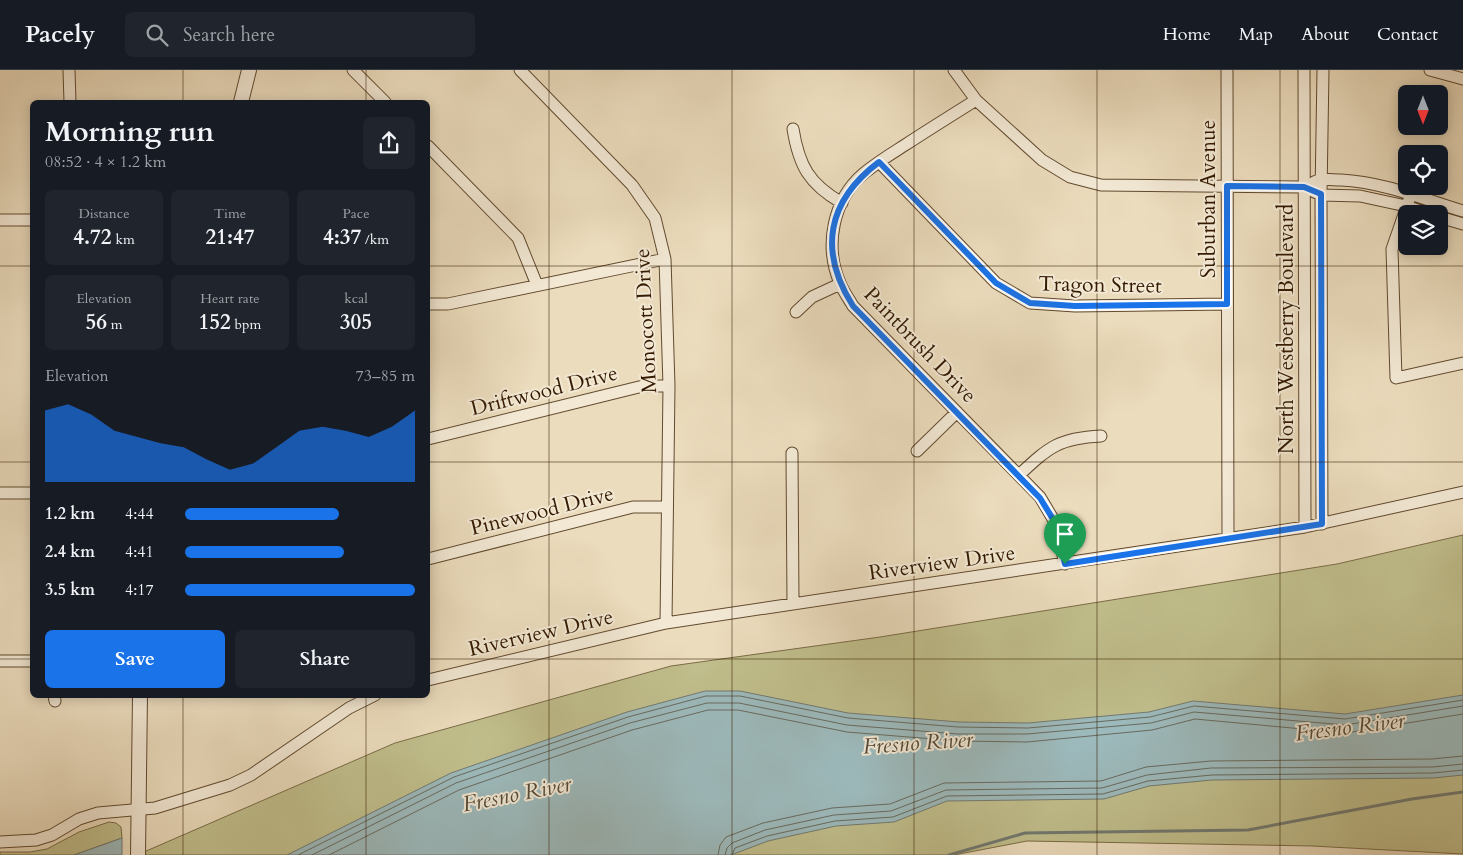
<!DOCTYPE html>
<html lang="en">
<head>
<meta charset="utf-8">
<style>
	body { margin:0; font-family:Cardo,serif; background:#20242c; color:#f1f3f6; height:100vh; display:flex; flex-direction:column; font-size:19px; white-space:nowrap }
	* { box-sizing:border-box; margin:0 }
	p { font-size:16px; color:#9ea1a6 }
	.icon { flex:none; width:28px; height:28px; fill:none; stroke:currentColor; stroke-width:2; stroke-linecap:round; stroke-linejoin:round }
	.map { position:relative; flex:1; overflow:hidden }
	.panel { position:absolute; left:30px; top:30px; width:400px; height:598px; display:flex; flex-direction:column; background:#171b24; border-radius:8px; box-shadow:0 2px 12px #0003 }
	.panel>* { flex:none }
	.needle { width:32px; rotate:180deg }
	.controls { position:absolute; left:1398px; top:15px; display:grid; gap:10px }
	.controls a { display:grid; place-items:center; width:50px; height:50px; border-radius:8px; background:#171b24; box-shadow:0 2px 12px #0003; font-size:25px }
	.pin { position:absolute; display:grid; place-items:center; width:42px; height:42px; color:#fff; margin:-51px -21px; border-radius:50% 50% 50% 0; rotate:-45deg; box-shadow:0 0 5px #0007 }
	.pin .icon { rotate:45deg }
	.round { display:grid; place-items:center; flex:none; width:52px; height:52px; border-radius:8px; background:#20242c }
	.head { display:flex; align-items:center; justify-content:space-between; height:85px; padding:0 15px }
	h1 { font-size:28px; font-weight:700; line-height:38px }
	.metrics { display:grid; grid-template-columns:repeat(3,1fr); gap:8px; height:85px; padding:5px 15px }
	.metrics div { display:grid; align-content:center; border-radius:8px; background:#20242c; text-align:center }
	.metrics b { font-size:21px; font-weight:700 }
	.metrics small { font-size:14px; font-weight:400 }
	.metrics p { font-size:14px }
	.chart { height:140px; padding:10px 15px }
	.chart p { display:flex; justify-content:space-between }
	.chart svg { width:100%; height:90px; margin-top:5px; fill:#1a73e8; opacity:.7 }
	.primary-button { display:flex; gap:10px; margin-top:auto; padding:10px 15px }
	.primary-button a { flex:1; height:58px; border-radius:8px; background:#1a73e8; color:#fff; font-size:20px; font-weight:700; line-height:58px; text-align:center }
	.primary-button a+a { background:#20242c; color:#f1f3f6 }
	ul { padding:0 15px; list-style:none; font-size:16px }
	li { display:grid; grid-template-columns:80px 60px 1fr; align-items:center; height:38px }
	li i { height:12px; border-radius:6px; background:#1a73e8 }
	header { display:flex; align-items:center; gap:30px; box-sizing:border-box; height:70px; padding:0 25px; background:#171b24; border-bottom:1px solid #363941 }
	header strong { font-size:24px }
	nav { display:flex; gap:28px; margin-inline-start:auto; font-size:18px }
	.search { width:350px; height:45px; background:#20242c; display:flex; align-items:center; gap:12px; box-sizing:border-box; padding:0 18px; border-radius:8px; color:#9ea1a6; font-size:19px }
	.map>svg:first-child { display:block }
	.green { fill:#c0be8c; stroke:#7a6c46 }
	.water { fill:#9cb9bb; stroke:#727970 }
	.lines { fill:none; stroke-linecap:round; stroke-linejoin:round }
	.shore { stroke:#686a5e; stroke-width:1 }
	.stream { stroke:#727970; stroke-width:3 }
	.minor-casing { stroke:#624a2f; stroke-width:13 }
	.tertiary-casing { stroke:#624a2f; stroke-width:16 }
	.minor { stroke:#f2e8d4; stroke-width:11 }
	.tertiary { stroke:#f2e8d4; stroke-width:14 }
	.route-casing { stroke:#fff; stroke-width:10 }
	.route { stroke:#1a73e8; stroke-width:6 }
	.grid { fill:none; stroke:#341a00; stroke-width:1; stroke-opacity:0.55 }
	.labels { text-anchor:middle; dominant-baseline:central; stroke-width:4; stroke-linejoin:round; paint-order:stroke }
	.street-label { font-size:21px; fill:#341a00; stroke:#f2e8d4 }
	.water-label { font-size:22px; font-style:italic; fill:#534a38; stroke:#f2e8d4 }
</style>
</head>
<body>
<header>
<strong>Pacely</strong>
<div class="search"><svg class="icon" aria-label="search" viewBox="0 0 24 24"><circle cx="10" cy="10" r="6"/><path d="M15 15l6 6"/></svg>Search here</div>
<nav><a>Home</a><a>Map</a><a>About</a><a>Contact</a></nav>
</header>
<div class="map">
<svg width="1463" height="785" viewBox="0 0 1463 785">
	<rect width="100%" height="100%" fill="#ebdcbd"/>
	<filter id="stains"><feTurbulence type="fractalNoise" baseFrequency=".004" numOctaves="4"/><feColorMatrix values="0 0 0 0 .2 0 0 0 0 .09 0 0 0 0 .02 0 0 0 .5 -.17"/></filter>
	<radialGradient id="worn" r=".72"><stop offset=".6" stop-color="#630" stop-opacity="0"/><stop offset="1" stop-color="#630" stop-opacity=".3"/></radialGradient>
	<path class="green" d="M1463 465V784L1312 776 1027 771 954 785H137L395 673 671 596 880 567 1337 494Z
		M109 752 116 753 121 757 122 768 74 785H0V782H30L47 779 79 762Z"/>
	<path class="water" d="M705 621H740L848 643 959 652 1028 653 1149 642 1193 631 1345 644 1463 625V705L1433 708 1212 710 1149 716 1104 729 947 731 894 752 836 756 768 771 731 785H287L451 703 627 642Z
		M122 768V785H74Z"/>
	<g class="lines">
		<path class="shore" d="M298 785 454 707 628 647 706 626H740L848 648 958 657 1028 658 1150 647 1194 636 1345 649 1463 630
			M312 785 456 713 630 653 707 633H739L847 655 958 664H1027L1151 653 1194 642 1345 655 1463 636
			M329 785 459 720 632 660 708 640H738L847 662 958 671 1027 672 1152 660 1195 649 1346 663 1463 644
			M718 785 720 775 726 767 763 753 832 738 890 734 944 713 1101 711 1146 697 1211 691 1432 689 1463 686
			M725 785 727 778 732 773 765 760 834 745 891 741 946 720 1102 718 1147 705 1211 698 1433 697 1463 694
			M732 785 735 778 767 766 835 751 893 747 947 726 1103 724 1148 711 1212 705 1433 703 1463 700"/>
		<path class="stream" d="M949 785 1025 763 1248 760 1412 729 1463 722"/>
		<defs>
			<path id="minor" d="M69 0 70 32
				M353 0 385 32
				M520 0 632 115 655 148 665 189 669 316 666 553
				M954 0 976 30 1042 90 1070 107 1101 115 1304 117 1321 125 1360 126 1406 136 1429 144
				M1227 0 1228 468
				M1304 0 1305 457
				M1430 0 1463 9
				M976 30C952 45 928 60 905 75 891 84 876 93 863 104 833 130 824 176 840 213 843 221 849 229 853 236L1040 427 1056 454 1065 494
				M793 59C799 96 809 114 842 133
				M428 76 518 168 537 215
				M879 92 996 213 1030 233 1075 236 1227 234
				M1314 112C1323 108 1331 110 1341 110 1383 112 1423 129 1463 141
				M1411 124 1392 179 1396 308 1463 293
				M1439 147 1463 154
				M0 150H32
				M428 234H448L665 189
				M796 242 812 227 840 214
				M428 369 643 316H669
				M917 381 957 342
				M792 383 793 533
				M1019 405C1049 377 1059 368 1101 366
				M0 423H32
				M1322 454 1321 125 1323 0
				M428 489 633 437H667
				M0 591H32
				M428 610 666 553 1305 457 1463 422
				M54 625 55 631
				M0 772 36 770 52 765 79 749 98 743 155 738 230 715 251 705 349 638 375 625"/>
			<path id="tertiary" d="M241 32 249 0
				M138 785 140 625"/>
		</defs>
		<use href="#minor" class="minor-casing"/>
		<use href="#tertiary" class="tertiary-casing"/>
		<use href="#minor" class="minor"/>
		<use href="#tertiary" class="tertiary"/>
	</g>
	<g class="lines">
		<defs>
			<path id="route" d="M879 92 996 213 1030 233 1075 236 1227 234V116L1304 117 1321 124 1322 454 1065 494 1056 454 1040 428 853 236C818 181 827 131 879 92Z"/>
		</defs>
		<use href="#route" class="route-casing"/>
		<use href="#route" class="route"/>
	</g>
	<path class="grid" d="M183 0V32M366 0V32M549 0V785M732 0V785M914 0V785M1097 0V785M1280 0V785M0 196H32M428 196H1463M0 392H32M428 392H1463M0 589H32M428 589H1463M183 625V785M366 625V785"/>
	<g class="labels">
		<g class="street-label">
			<text transform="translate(1208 129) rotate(-90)">Suburban Avenue</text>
			<text transform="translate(1100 215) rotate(1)">Tragon Street</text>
			<text transform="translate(646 251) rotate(-93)">Monocott Drive</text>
			<text transform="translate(1286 259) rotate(-90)">North Westberry Boulevard</text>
			<text transform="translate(920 275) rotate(46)">Paintbrush Drive</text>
			<text transform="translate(544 321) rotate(-14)">Driftwood Drive</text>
			<text transform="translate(542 441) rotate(-14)">Pinewood Drive</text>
			<text transform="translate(942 493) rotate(-8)">Riverview Drive</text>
			<text transform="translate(541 563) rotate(-13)">Riverview Drive</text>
		</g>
		<g class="water-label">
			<text transform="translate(1350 657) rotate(-7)">Fresno River</text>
			<text transform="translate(918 673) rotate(-4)">Fresno River</text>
			<text transform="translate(517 724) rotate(-11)">Fresno River</text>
		</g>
	</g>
	<rect width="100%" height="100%" filter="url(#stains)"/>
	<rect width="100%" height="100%" fill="url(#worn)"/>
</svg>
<div class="controls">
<a><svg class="needle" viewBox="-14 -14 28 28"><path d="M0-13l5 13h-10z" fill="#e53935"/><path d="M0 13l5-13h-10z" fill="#9ea1a6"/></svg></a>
<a><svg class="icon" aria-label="locate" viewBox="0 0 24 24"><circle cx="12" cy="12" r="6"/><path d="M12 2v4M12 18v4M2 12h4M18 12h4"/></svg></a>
<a><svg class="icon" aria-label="layers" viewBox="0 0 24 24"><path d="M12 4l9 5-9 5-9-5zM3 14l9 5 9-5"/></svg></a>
</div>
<div class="pin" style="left:1065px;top:494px;background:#1e9e55"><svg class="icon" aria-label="arrive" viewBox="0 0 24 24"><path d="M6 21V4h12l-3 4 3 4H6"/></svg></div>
<section class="panel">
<div class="head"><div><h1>Morning run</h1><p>08:52 · 4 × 1.2 km</p></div><a class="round"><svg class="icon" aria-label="share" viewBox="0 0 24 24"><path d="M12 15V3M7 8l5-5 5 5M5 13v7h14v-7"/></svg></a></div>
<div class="metrics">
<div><p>Distance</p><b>4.72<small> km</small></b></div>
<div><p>Time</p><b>21:47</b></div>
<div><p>Pace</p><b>4:37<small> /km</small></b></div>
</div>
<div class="metrics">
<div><p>Elevation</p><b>56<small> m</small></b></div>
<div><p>Heart rate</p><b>152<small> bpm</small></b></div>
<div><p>kcal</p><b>305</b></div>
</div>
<div class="chart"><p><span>Elevation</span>73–85 m</p>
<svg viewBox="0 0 160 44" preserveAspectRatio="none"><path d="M0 44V9L10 6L20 11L30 19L40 22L50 25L60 27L70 33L80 38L90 35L100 27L110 19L120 17L130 19L140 22L150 17L160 9V44z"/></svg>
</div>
<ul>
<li><b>1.2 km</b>4:44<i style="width:67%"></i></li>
<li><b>2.4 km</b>4:41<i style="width:69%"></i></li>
<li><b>3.5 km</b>4:17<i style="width:100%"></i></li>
</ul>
<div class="primary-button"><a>Save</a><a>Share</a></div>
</section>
</div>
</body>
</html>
